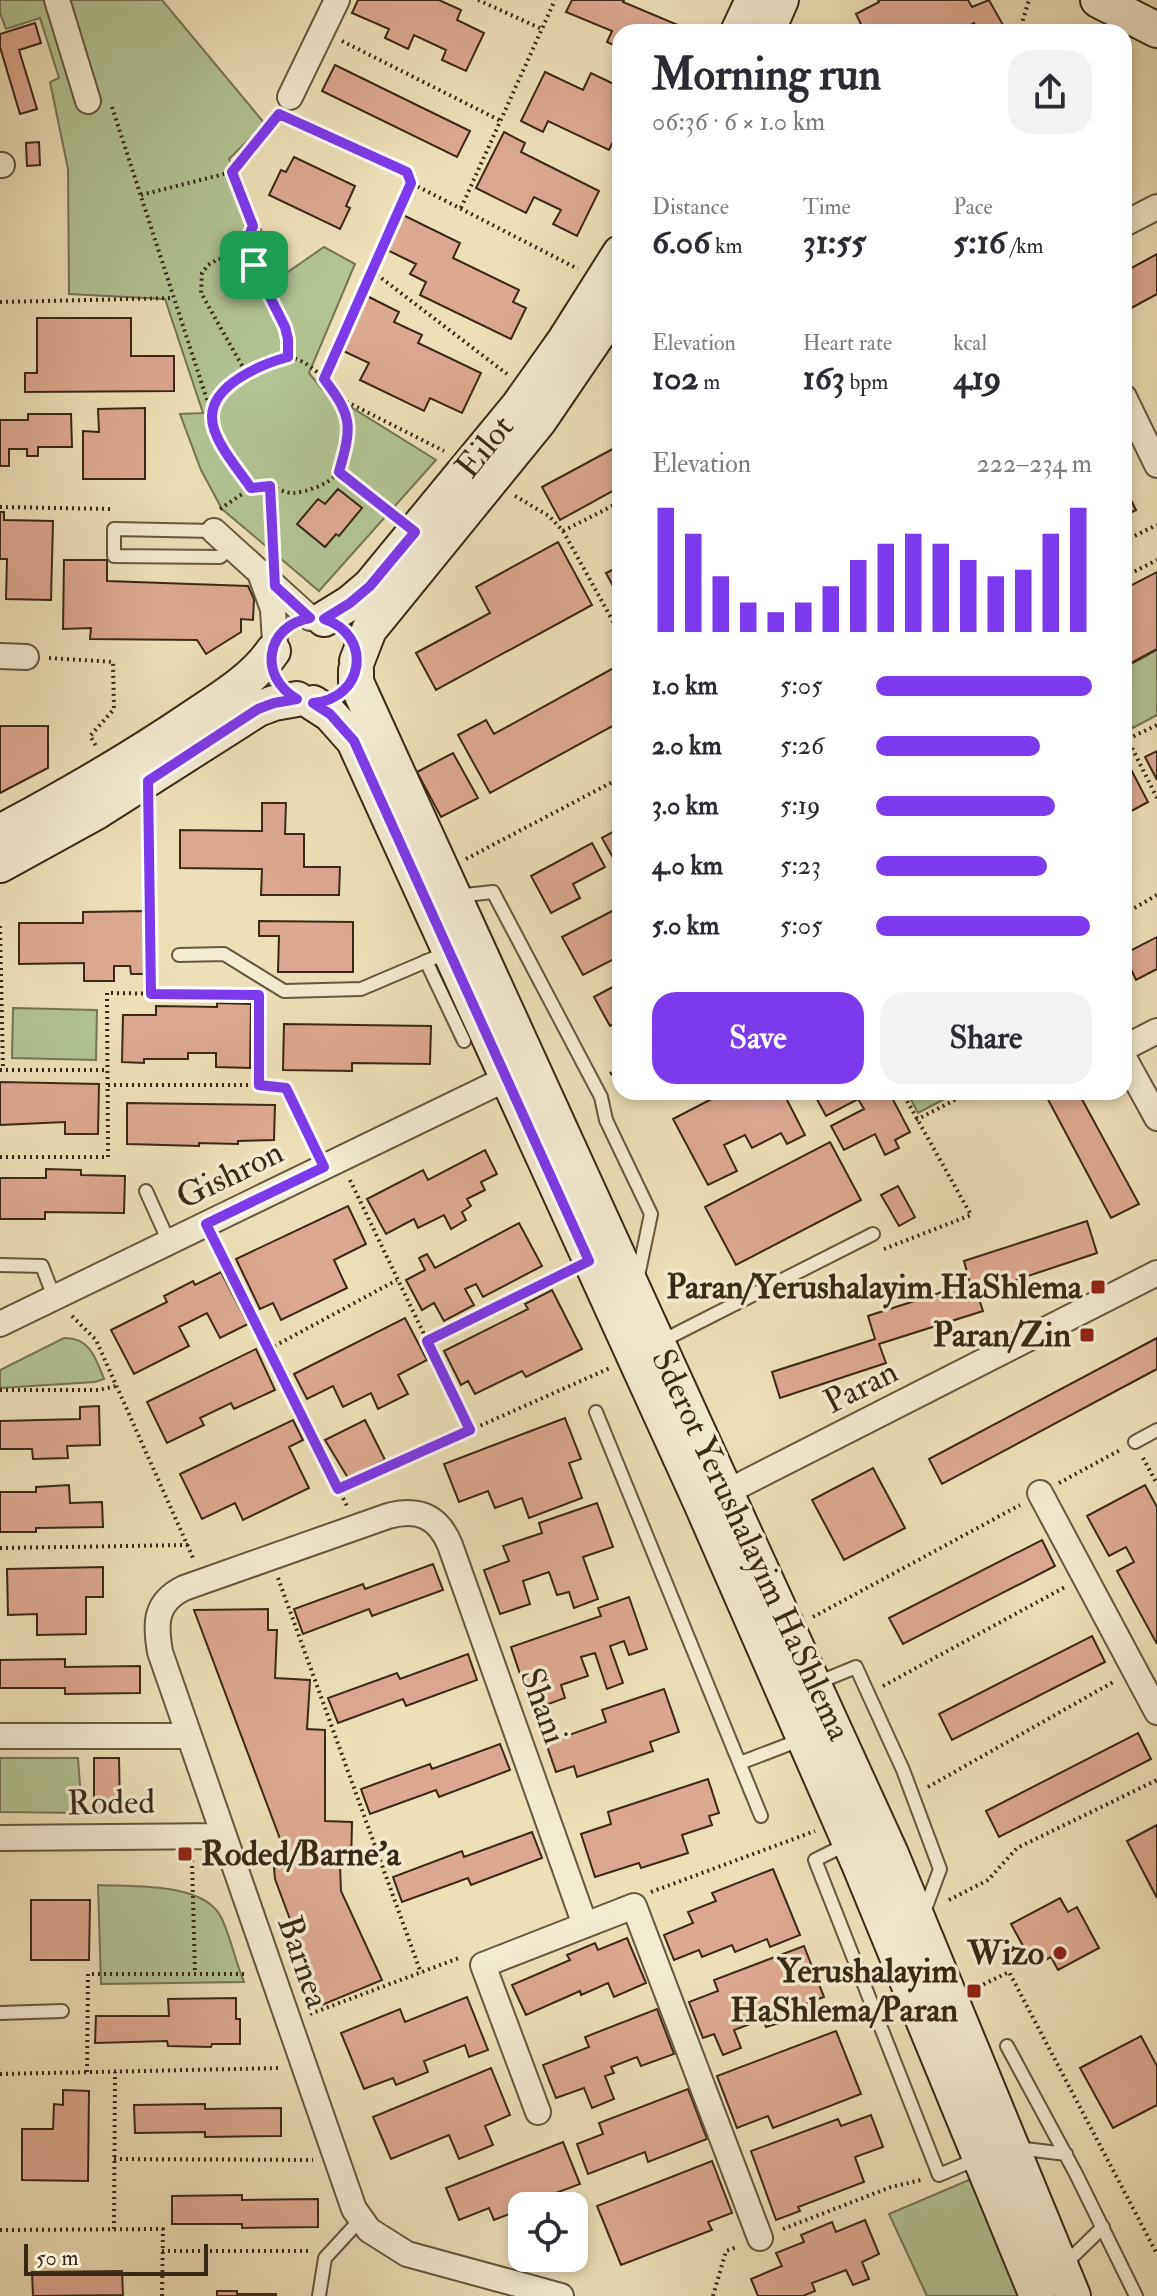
<!DOCTYPE html>
<html lang="en">
<head>
<meta charset="utf-8">
<style>
	body { margin:0; font-family:"IM FELL Double Pica",serif; background:#f2f2f3; color:#2b2b33; height:100vh; display:flex; flex-direction:column; font-size:30px; white-space:nowrap }
	* { box-sizing:border-box; margin:0 }
	p { font-size:26px; color:#7c7c81 }
	.icon { flex:none; width:44px; height:44px; fill:none; stroke:currentColor; stroke-width:2; stroke-linecap:round; stroke-linejoin:round }
	.map { position:relative; flex:1; overflow:hidden }
	.panel { position:absolute; left:612px; top:24px; width:520px; height:1076px; display:flex; flex-direction:column; background:#fff; border-radius:24px; box-shadow:0 4px 12px #0003 }
	.panel>* { flex:none }
	.fabs { position:absolute; left:508px; top:2192px; display:grid; gap:16px }
	.fabs a { display:grid; place-items:center; width:80px; height:80px; border-radius:16px; background:#fff; box-shadow:0 4px 12px #0003; font-size:40px }
	.scale { position:absolute; left:24px; bottom:20px; width:184px; box-sizing:border-box; padding-left:8px; border:4px solid #382917; border-top:0; font-size:22px; line-height:28px; white-space:nowrap; color:#382917; -webkit-text-stroke:6px #f3ebd2; paint-order:stroke }
	.pin { position:absolute; display:grid; place-items:center; width:68px; height:68px; color:#fff; margin:-34px; border-radius:16px; box-shadow:0 4px 12px #0006 }
	.round { display:grid; place-items:center; flex:none; width:84px; height:84px; border-radius:24px; background:#f2f2f3 }
	.summary { display:flex; align-items:center; justify-content:space-between; height:136px; padding:0 40px }
	h1 { font-size:44px; font-weight:800; line-height:60px }
	.metrics { display:grid; grid-template-columns:repeat(3,1fr); gap:12px; height:136px; padding:8px 40px }
	.metrics div { display:grid; align-content:center }
	.metrics b { font-size:34px; font-weight:800 }
	.metrics small { font-size:22px; font-weight:400 }
	.metrics p { font-size:22px }
	.chart { height:224px; padding:16px 40px }
	.chart p { display:flex; justify-content:space-between }
	.chart svg { width:100%; height:144px; margin-top:8px; stroke:#7c3aed; stroke-width:6 }
	.action { display:flex; gap:16px; margin-top:auto; padding:16px 40px }
	.action a { flex:1; height:92px; border-radius:24px; background:#7c3aed; color:#fff; font-size:32px; font-weight:800; line-height:92px; text-align:center }
	.action a+a { background:#f2f2f3; color:#2b2b33 }
	ul { padding:0 40px; list-style:none; font-size:26px }
	li { display:grid; grid-template-columns:128px 96px 1fr; align-items:center; height:60px }
	li i { height:20px; border-radius:10px; background:#7c3aed }
	.map>svg:first-child { display:block }
	.green { fill:#b2c394; stroke:#757656; stroke-width:2 }
	.building { fill:#dda892; stroke:#382917; stroke-width:2 }
	.lines { fill:none; stroke-linecap:round; stroke-linejoin:round }
	.lane-casing { stroke:#655740; stroke-width:16 }
	.street-casing { stroke:#655740; stroke-width:28 }
	.secondary-casing { stroke:#382917; stroke-width:38 }
	.path { stroke:#382917; stroke-width:4; stroke-dasharray:2 4; stroke-linecap:butt }
	.lane { stroke:#f3ebd2; stroke-width:12 }
	.street { stroke:#f3ebd2; stroke-width:24 }
	.secondary { stroke:#f3ebd2; stroke-width:34 }
	.route-casing { stroke:#fff; stroke-width:16 }
	.route { stroke:#7c3aed; stroke-width:10 }
	.poi-dot { fill:#8f2418; stroke:#f3ebd2; stroke-width:3 }
	.labels { text-anchor:middle; dominant-baseline:central; stroke-width:7; stroke-linejoin:round; paint-order:stroke }
	.street-label { font-size:34px; fill:#382917; stroke:#f3ebd2 }
	.poi-label { font-size:34px; font-weight:bold; fill:#382917; stroke:#f3ebd2; text-anchor:end }
</style>
</head>
<body>
<div class="map">
<svg width="1157" height="2296" viewBox="0 0 1157 2296">
	<rect width="100%" height="100%" fill="#ede0b9"/>
	<filter id="stains"><feTurbulence type="fractalNoise" baseFrequency=".0025" numOctaves="4"/><feColorMatrix values="0 0 0 0 .2 0 0 0 0 .09 0 0 0 0 .02 0 0 0 .5 -.17"/></filter>
	<radialGradient id="worn" r=".72"><stop offset=".6" stop-color="#630" stop-opacity="0"/><stop offset="1" stop-color="#630" stop-opacity=".3"/></radialGradient>
	<path class="green" d="M0 0H162L265 124 229 159 282 276 324 247 355 264 309 373 322 389 436 460 319 591 222 509 201 470 180 414 203 413 165 299 69 294 68 169 50 82 59 78 40 18 6 29 0 13Z
		M1157 650V715L1133 728 1124 711V668Z
		M13 1008 97 1010 96 1060 12 1058Z
		M907 1092H958L918 1113Z
		M64 1338C90 1337 96 1359 104 1379L95 1382 0 1388V1370Z
		M0 1758H78L82 1813 0 1812Z
		M98 1885C132 1887 203 1882 221 1917 231 1937 235 1961 244 1982L101 1984Z
		M971 2179 1023 2296H927L889 2214Z"/>
	<path class="building" d="M358 0H439L461 10 457 20 484 33 466 71 442 60 446 50 414 35 408 49 385 38 389 29 352 13Z
		M572 0H624L623 2 685 28 683 32H620V48L607 42 612 31 566 12Z
		M878 0H968L972 7 989 0 1003 25 990 32H979L974 23 958 32H846L861 24 856 14 879 2Z
		M35 23 41 43 19 50 37 109 20 114 0 47V34Z
		M335 65 470 131 457 157 322 91Z
		M545 72 583 90 591 73 620 87V127L609 150 548 121 543 132 521 121Z
		M504 132 525 143 521 152 599 191 577 236 553 224 561 210 534 197 526 213 476 188Z
		M39 142 40 165 27 166 26 143Z
		M294 157 355 186 346 206 350 208 340 229 269 195 281 170 286 172Z
		M403 215 460 243 453 258 519 290 513 302 526 308 511 339 420 295 426 282 410 274 416 264 385 249Z
		M1157 254V294L1124 312V272Z
		M365 295 399 312 394 322 422 335 418 343 481 373 462 413 430 398 424 411 360 380 369 363 339 349Z
		M37 318H131V356H174V391L25 392V373H37Z
		M145 408V479H83V431L99 432 98 409Z
		M28 414H71L72 447H38V456H27V449H9V466H0V420H28Z
		M620 445V487L560 520 542 487Z
		M1124 486 1136 510 1124 516Z
		M338 489 362 508 339 536 336 534 325 547 297 524 318 499 325 504Z
		M0 512H4V520L53 521 51 600 6 599 7 559H0Z
		M558 542 592 605 436 690 416 653 490 613 476 587Z
		M64 560H107V581L248 586 254 599 253 620 241 619V632L206 654 197 640 90 639 91 628 63 629Z
		M620 566V599L606 573Z
		M1157 572V649L1124 667V589Z
		M619 665 620 722 490 793 458 735 486 720 494 734Z
		M0 726H48V768L0 793Z
		M1157 751V780L1145 757Z
		M453 753 478 798 441 817 417 772Z
		M1124 756 1148 802 1124 815Z
		M262 803H286L285 834H304V867H340L339 895H261L262 869 180 868V830L262 831Z
		M620 828V870L602 838Z
		M592 843 605 867 573 884 580 898 551 913 531 876Z
		M620 907V956L583 975 562 937Z
		M147 911V974H131L130 966H114V981H84V963L19 964V923H83V912Z
		M259 921 353 922V972H278L279 936H259Z
		M1157 937V969L1136 980 1124 954Z
		M620 983V1021L610 1026 594 997Z
		M217 1003 251 1004 250 1068 216 1067V1053H188V1059H144V1063L122 1062 123 1015H156V1006L217 1007Z
		M284 1024 431 1026 430 1064 352 1063V1071L283 1070Z
		M0 1082 99 1084 98 1134H65V1122L0 1125Z
		M725 1092H737L738 1095 744 1092H783L805 1135 787 1144 781 1133 752 1148 745 1135 724 1145 737 1171 708 1185 673 1119Z
		M813 1092H889L910 1132 895 1140 899 1148 885 1155 875 1134 844 1150 831 1126 864 1109 858 1099 826 1116Z
		M1044 1092H1078L1139 1204 1111 1218Z
		M127 1103 275 1105 274 1140 238 1141V1144L199 1143V1146L127 1144Z
		M830 1142 861 1200 736 1265 705 1207Z
		M485 1150 497 1174 481 1182 485 1190 467 1199 471 1206 462 1212 466 1220 451 1229 444 1215 418 1228 414 1219 386 1234 367 1199 423 1170 428 1180Z
		M46 1169 81 1170V1175L125 1176 124 1213 45 1212V1219H0V1178H46Z
		M898 1186 915 1217 899 1226 881 1195Z
		M348 1206 366 1244 334 1260 347 1288 281 1320 273 1303 260 1309 236 1259Z
		M1087 1221 1097 1253 977 1293 983 1311 879 1344 886 1363 780 1398 772 1372 875 1339 868 1316 970 1283 964 1261Z
		M519 1223 542 1266 483 1297 476 1284 465 1289 474 1305 444 1321 434 1303 422 1310 406 1280 425 1270 419 1258 427 1254 435 1268Z
		M221 1272 248 1324 220 1338 207 1313 179 1327 189 1346 134 1374 111 1330 167 1302 164 1296 193 1281 195 1285Z
		M552 1290 582 1349 526 1377 522 1371 475 1394 468 1381 461 1385 444 1351 528 1309 525 1304Z
		M405 1318 427 1360 398 1375 408 1394 378 1409 371 1393 343 1407 333 1386 307 1399 294 1374Z
		M1157 1338V1369L942 1484 929 1459Z
		M256 1349 275 1390 234 1409 231 1403 200 1418 204 1425 167 1443 147 1402Z
		M99 1406 100 1445 67 1446 68 1458 33 1459 32 1449H0V1421L80 1419V1407Z
		M565 1418 581 1459 569 1463 582 1498 529 1518 522 1498 495 1508 488 1491 459 1502 444 1464Z
		M293 1420 303 1440 289 1447 309 1488 243 1520 235 1503 202 1519 180 1474Z
		M365 1420 385 1460 348 1478 325 1440Z
		M873 1468 905 1528 844 1560 812 1500Z
		M69 1485 70 1503 102 1502 103 1527 36 1528V1532H0V1492H36V1487Z
		M1145 1485 1157 1507V1644L1117 1571 1134 1562 1126 1547 1109 1556 1087 1516Z
		M597 1503 613 1547 583 1557 598 1599 574 1608 569 1592 557 1595 549 1572 523 1581 530 1604 500 1614 484 1570 509 1561 503 1546 542 1533 539 1523Z
		M1042 1540 1055 1566 903 1644 889 1618Z
		M433 1564 443 1590 372 1616 369 1609 303 1634 294 1609 363 1584 365 1589Z
		M103 1567V1597H86V1634L37 1635V1614L8 1615 7 1569Z
		M629 1597 647 1649 629 1655 624 1641 610 1646 623 1683 607 1689 595 1653 581 1657 588 1676 561 1685 565 1698 532 1710 511 1647 601 1616 598 1608Z
		M268 1609V1630H277L275 1678 310 1680 307 1729 325 1730V1821L352 1822 351 1866H340L341 1891 382 1980 322 2005 275 1879 274 1868H291L194 1610Z
		M1092 1636 1105 1662 952 1740 939 1714Z
		M468 1654 477 1680 406 1706 403 1699 338 1723 328 1698 397 1673 400 1679Z
		M65 1659V1667L140 1666V1693L65 1694V1688H0V1660Z
		M664 1689 679 1732 650 1742 653 1751 577 1777 574 1766 556 1772 546 1743 606 1722 602 1710Z
		M1138 1733 1151 1759 999 1837 986 1811Z
		M500 1744 510 1770 439 1797 436 1790 370 1814 361 1789 430 1764 432 1769Z
		M94 1758H119L120 1809 94 1810Z
		M708 1779 719 1813 709 1816 712 1825 682 1835 688 1853 641 1868 639 1863 595 1877 581 1834 611 1824 608 1812Z
		M1157 1825V1898L1127 1841Z
		M532 1832 542 1858 471 1885 468 1878 402 1902 393 1877 462 1851 464 1857Z
		M773 1869 800 1935 770 1947 767 1939 735 1952 732 1945 702 1957 699 1950 674 1960 664 1935 693 1923 688 1912 716 1901 712 1893Z
		M1060 1898 1068 1912 1077 1907 1099 1948 1058 1970 1051 1957 1034 1966 1011 1924Z
		M31 1900H90L89 1960H31Z
		M627 1938 646 1983 614 1997 608 1983 581 1995 580 1991 526 2015 512 1985 570 1960 567 1955 595 1943 598 1950Z
		M804 1946 824 1997 793 2009 790 2001 772 2007 779 2023 766 2027 763 2019 734 2030 741 2048 723 2055 714 2034 703 2038 689 2002 718 1991 714 1980Z
		M467 1997 488 2050 469 2057 465 2045 424 2061 428 2072 396 2085 393 2078 364 2089 341 2033 400 2009 405 2022Z
		M236 1998V2019H240V2044H212L211 2047 168 2046 167 2041 95 2043 96 2016H169L168 1999Z
		M657 2009 674 2054 641 2066 637 2057 611 2067 614 2073 605 2076 614 2099 592 2108 584 2088 556 2098 543 2065 589 2047 585 2037Z
		M836 2031 861 2094 773 2128 768 2116 737 2128 717 2076Z
		M1141 2036 1157 2066V2105L1113 2128 1080 2068Z
		M491 2068 510 2115 485 2126 493 2145 459 2159 449 2135 391 2159 373 2117Z
		M688 2089 707 2139 648 2162 645 2152 588 2174 577 2144 603 2134 599 2123Z
		M63 2090 89 2091 88 2181 22 2180V2129H53L54 2104 63 2105Z
		M205 2104V2109L281 2108V2136L205 2137V2132L135 2133 134 2105Z
		M871 2115 883 2147 855 2157 864 2182 798 2207 800 2211 776 2220 751 2151 838 2119 841 2126Z
		M563 2142 580 2184 553 2194 557 2206H522V2209L494 2220 489 2208 459 2220 446 2188Z
		M712 2161 732 2213 708 2222 712 2230 621 2265 597 2206Z
		M242 2195V2200L318 2199V2227L242 2228V2224H172V2196Z
		M865 2220 879 2254 862 2262 869 2279 853 2285 846 2270 812 2283 815 2291 803 2296H758L751 2279 782 2266 776 2253 804 2242 801 2235 832 2222 836 2232Z
		M122 2271 123 2295 33 2296 32 2272Z
		M217 2291H237V2294H276V2296H217Z"/>
	<g class="lines">
		<defs>
			<path id="lane" d="M214 531 114 529V556L220 557 232 547
				M456 896 493 892 601 1097 606 1120 651 1214 637 1281
				M179 955 224 954 284 991 361 989 448 952
				M426 961 464 1041
				M146 1191 169 1242
				M0 1265 42 1266 54 1297
				M658 1343 873 1234
				M596 1412 761 1816
				M1135 1442 1157 1430
				M817 1683 856 1667 903 1770 940 1869 923 1915
				M740 1763 800 1740
				M847 1844 815 1860 939 2175 979 2158
				M0 2013 62 2011
				M1007 2046 1076 2174 1136 2296
				M1017 2148 1066 2154
				M1064 2265 1103 2227
				M319 2296 325 2258 360 2220"/>
			<path id="street" d="M57 0 88 101
				M290 97 337 0
				M0 165H2
				M1124 224 1157 207
				M1124 397 1157 465
				M214 531 310 618
				M261 576 273 609 275 643
				M0 656 26 657
				M1124 1048 1157 1031
				M1124 1058 1157 1118
				M0 1324 520 1072
				M1040 1493 1157 1712
				M715 1498 1157 1273
				M0 1736H189
				M0 1838 224 1836
				M538 2112 483 1965 634 1906 760 2238
				M561 2296 407 2254 369 2230 354 2209 160 1652C155 1623 155 1602 184 1588L388 1516C418 1508 438 1516 450 1545L585 1925"/>
			<path id="secondary" d="M1098 0 1157 30
				M738 32 753 0
				M767 32 781 0
				M324 619 350 603 370 586 519 405 565 340 620 253
				M357 661 369 630 539 421 620 302
				M356 670V682L891 1854 1073 2296
				M313 703 330 714 354 741 701 1503 859 1864 1037 2296
				M0 832C66 797 130 760 192 718 220 699 253 680 273 651
				M0 865 98 811 258 709 274 703 297 699"/>
		</defs>
		<use href="#lane" class="lane-casing"/>
		<use href="#street" class="street-casing"/>
		<use href="#secondary" class="secondary-casing"/>
		<path class="path" d="M478 0 542 29
			M1010 32 1021 26 1029 0
			M342 41 501 121
			M112 107 222 446 251 488 270 486 273 551
			M296 122 407 172 411 183
			M232 172 278 115
			M141 195 232 172 253 226 240 257
			M461 208 555 0
			M372 271 507 374
			M0 302 174 298
			M245 371 201 293 202 273 208 265 218 259 240 258 254 265 285 327 288 339V357
			M324 379 411 183 578 269
			M341 399 444 451
			M212 416C222 391 238 375 262 364 271 361 283 356 292 358 316 362 346 402 349 426 350 433 347 442 345 450 344 457 342 468 338 473 329 484 307 492 293 493 286 493 277 489 270 486
			M339 472 394 515
			M515 496 549 516 563 531 620 634
			M0 507 112 509
			M220 509 251 488
			M563 531 620 502
			M1124 541 1157 525
			M1124 577 1157 560
			M49 658 113 662 114 709 90 736 96 746
			M1124 732 1157 798
			M1128 739 1157 725
			M148 813 151 994
			M466 859 620 778
			M1124 914 1157 895
			M0 926 3 1070
			M0 1070H108
			M610 1074 620 1069
			M108 1085H259V998
			M259 1085 286 1088 314 1147
			M916 1120 970 1092
			M0 1157H108L107 993 256 995
			M350 1180 470 1430
			M217 1246 347 1506
			M884 1249 971 1215 902 1092
			M72 1316 96 1340 194 1560
			M427 1341 565 1273
			M269 1349 397 1280
			M0 1390H99L116 1386
			M1143 1458 1157 1484
			M1059 1483 1122 1449
			M338 1489 610 1368
			M0 1548 188 1545
			M278 1578 421 1973
			M813 1617 1020 1505
			M883 1686 1065 1587
			M928 1787 1115 1681
			M192 1860 195 1974
			M651 1892 815 1831
			M949 1900 988 1880 1017 1848 1157 1780
			M978 1987 1009 1972 1157 2254
			M310 2014 459 1958
			M87 2072 88 1974H248
			M0 2074 281 2068
			M114 2159 313 2160
			M114 2229 115 2072
			M783 2229 891 2187 921 2180
			M0 2230 163 2229 162 2296
			M162 2251H308
			M713 2296 726 2251 737 2247"/>
		<use href="#lane" class="lane"/>
		<use href="#street" class="street"/>
		<use href="#secondary" class="secondary"/>
	</g>
	<g class="lines">
		<defs>
			<path id="route" d="M279 114 407 172 411 183 324 379C353 417 352 426 339 472L415 532 370 586 350 603 324 619C373 635 365 699 313 703L330 714 354 741 589 1261 427 1341 470 1430 338 1489 206 1224 324 1167 286 1088 259 1085V995L151 994 148 781 258 709 274 703 297 699C258 677 265 626 310 618L275 586 270 486 251 488C239 470 211 439 212 416 213 384 262 364 288 357V339L285 327 254 265 240 258 253 226 232 172Z"/>
		</defs>
		<use href="#route" class="route-casing"/>
		<use href="#route" class="route"/>
	</g>
	<g class="poi-dot">
		<rect x="1090" y="1279" width="16" height="16" rx="4"/>
		<rect x="1079" y="1327" width="16" height="16" rx="4"/>
		<rect x="177" y="1846" width="16" height="16" rx="4"/>
		<circle cx="1060" cy="1953" r="8"/>
		<rect x="966" y="1983" width="16" height="16" rx="4"/>
	</g>
	<g class="labels">
		<g class="street-label">
			<text transform="translate(485 447) rotate(-51)">Eilot</text>
			<text transform="translate(230 1175) rotate(-26)">Gishron</text>
			<text transform="translate(861 1387) rotate(-27)">Paran</text>
			<text transform="translate(751 1545) rotate(65)">Sderot Yerushalayim HaShlema</text>
			<text transform="translate(543 1706) rotate(70)">Shani</text>
			<text transform="translate(111 1803) rotate(-1)">Roded</text>
			<text transform="translate(303 1962) rotate(71)">Barnea</text>
		</g>
		<g class="poi-label">
			<text x="1082" y="1287">Paran/Yerushalayim HaShlema</text>
			<text x="1071" y="1335">Paran/Zin</text>
			<text x="201" y="1854" text-anchor="start">Roded/Barne'a</text>
			<text x="1044" y="1953">Wizo</text>
			<text x="958" y="1971">Yerushalayim<tspan x="958" dy="39">HaShlema/Paran</tspan></text>
		</g>
	</g>
	<rect width="100%" height="100%" filter="url(#stains)"/>
	<rect width="100%" height="100%" fill="url(#worn)"/>
</svg>
<div class="fabs">
<a><svg class="icon" aria-label="locate" viewBox="0 0 24 24"><circle cx="12" cy="12" r="6"/><path d="M12 2v4M12 18v4M2 12h4M18 12h4"/></svg></a>
</div>
<div class="scale">50 m</div>
<div class="pin" style="left:254px;top:265px;background:#1e9e55"><svg class="icon" aria-label="arrive" viewBox="0 0 24 24"><path d="M6 21V4h12l-3 4 3 4H6"/></svg></div>
<section class="panel">
<div class="summary"><div><h1>Morning run</h1><p>06:36 · 6 × 1.0 km</p></div><a class="round"><svg class="icon" aria-label="share" viewBox="0 0 24 24"><path d="M12 15V3M7 8l5-5 5 5M5 13v7h14v-7"/></svg></a></div>
<div class="metrics">
<div><p>Distance</p><b>6.06<small> km</small></b></div>
<div><p>Time</p><b>31:55</b></div>
<div><p>Pace</p><b>5:16<small> /km</small></b></div>
</div>
<div class="metrics">
<div><p>Elevation</p><b>102<small> m</small></b></div>
<div><p>Heart rate</p><b>163<small> bpm</small></b></div>
<div><p>kcal</p><b>419</b></div>
</div>
<div class="chart"><p><span>Elevation</span>222–234 m</p>
<svg viewBox="0 0 160 44" preserveAspectRatio="none"><path d="M5 44V6M15 44V14M25 44V27M35 44V35M45 44V38M55 44V35M65 44V30M75 44V22M85 44V17M95 44V14M105 44V17M115 44V22M125 44V27M135 44V25M145 44V14M155 44V6"/></svg>
</div>
<ul>
<li><b>1.0 km</b>5:05<i style="width:100%"></i></li>
<li><b>2.0 km</b>5:26<i style="width:76%"></i></li>
<li><b>3.0 km</b>5:19<i style="width:83%"></i></li>
<li><b>4.0 km</b>5:23<i style="width:79%"></i></li>
<li><b>5.0 km</b>5:05<i style="width:99%"></i></li>
</ul>
<div class="action"><a>Save</a><a>Share</a></div>
</section>
</div>
</body>
</html>
